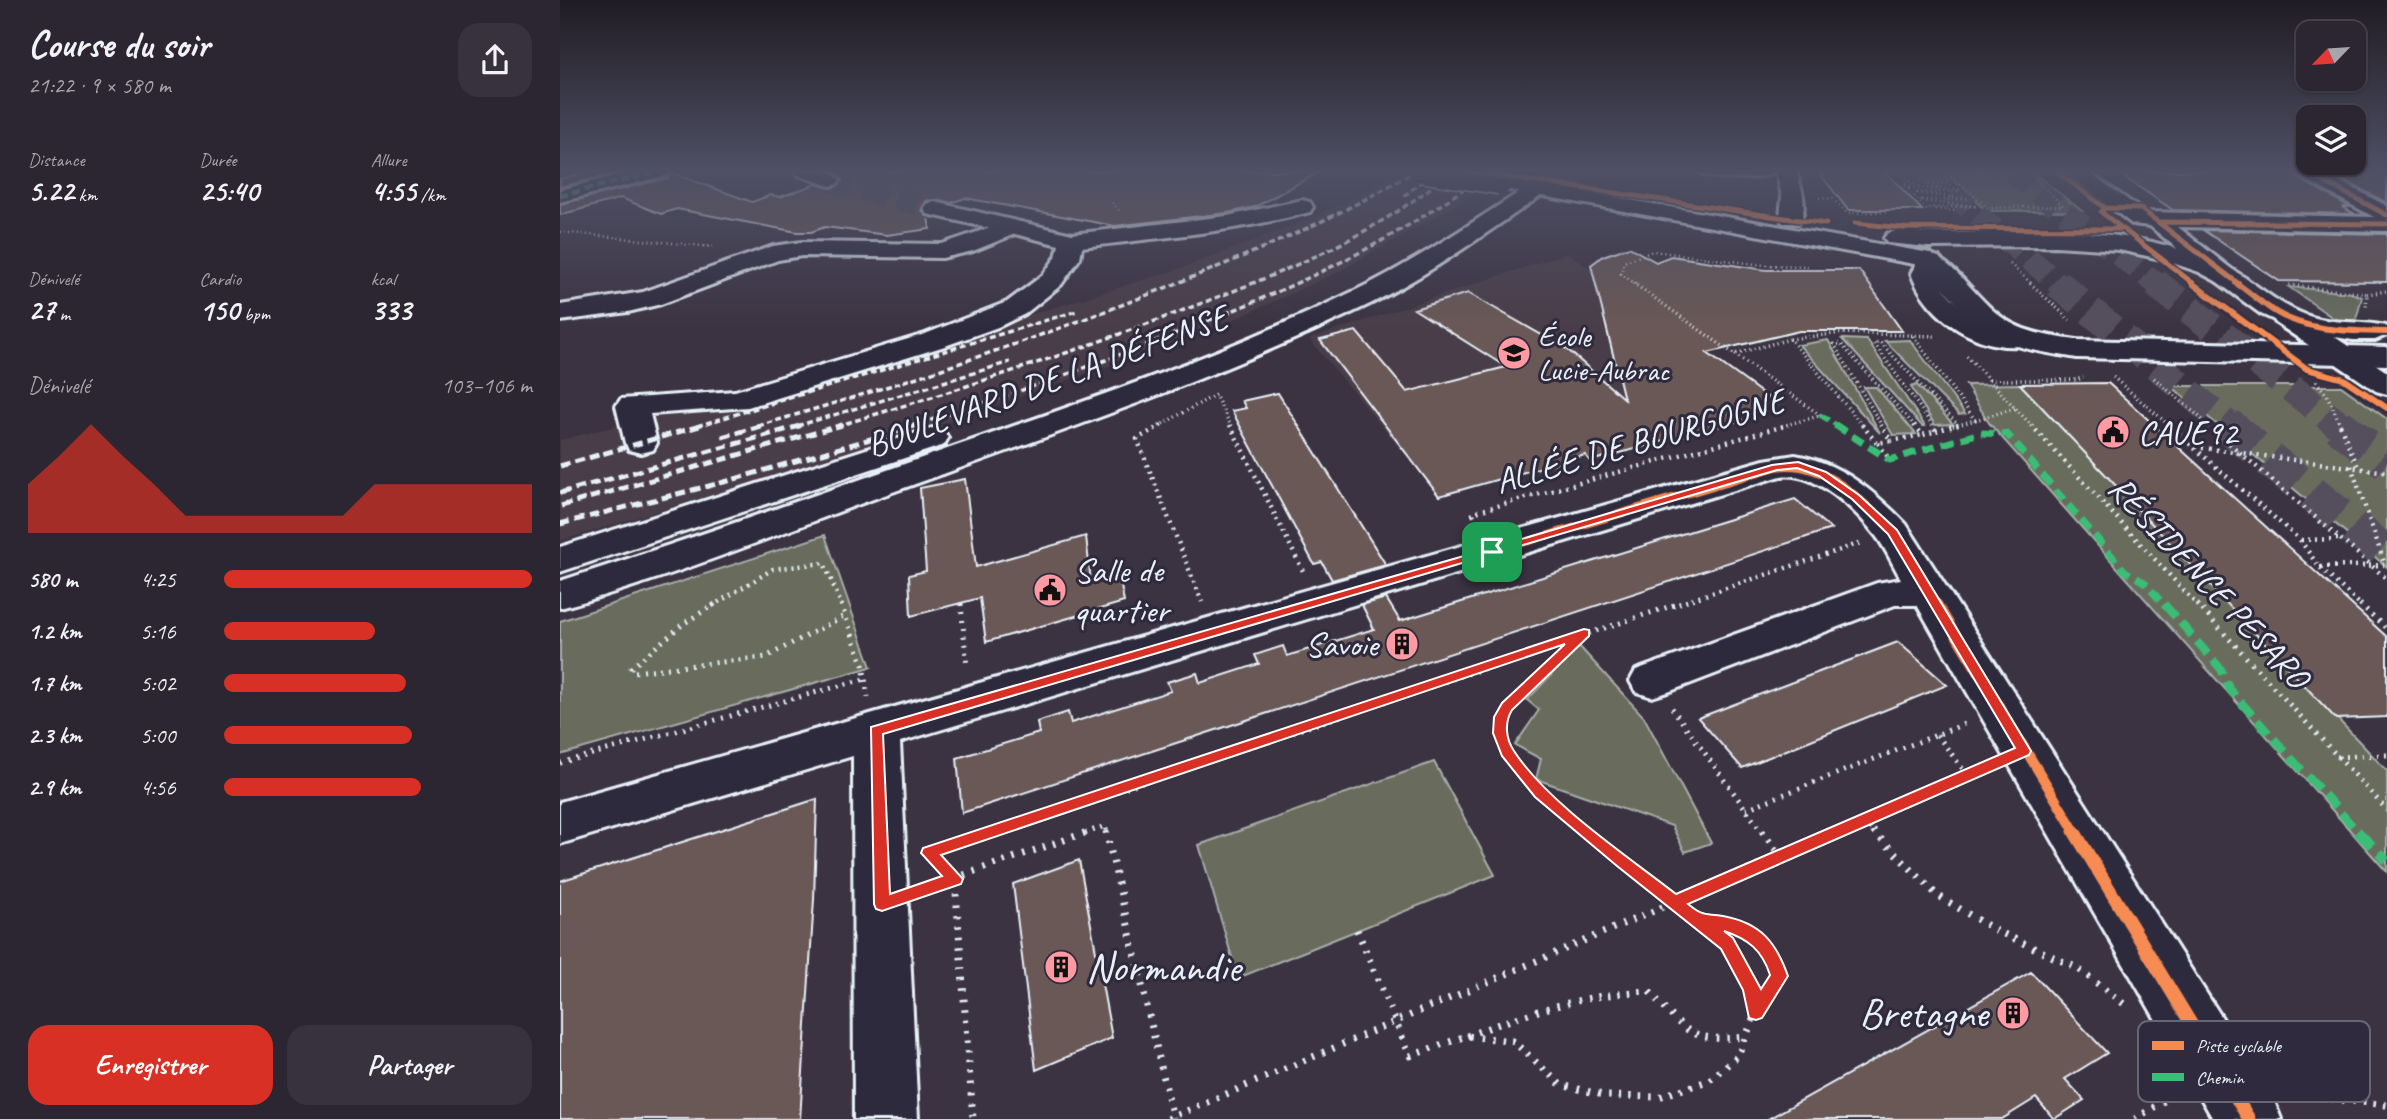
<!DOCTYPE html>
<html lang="fr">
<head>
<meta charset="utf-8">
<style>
	body { margin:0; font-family:Caveat,sans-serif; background:#38323e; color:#f1f3f6; height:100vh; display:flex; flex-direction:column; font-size:26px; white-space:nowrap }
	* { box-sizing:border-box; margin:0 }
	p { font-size:23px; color:#a6a5ac }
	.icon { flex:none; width:38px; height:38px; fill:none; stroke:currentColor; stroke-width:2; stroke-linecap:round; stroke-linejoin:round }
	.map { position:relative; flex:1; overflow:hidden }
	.side { display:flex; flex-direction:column; background:#2c2632; width:560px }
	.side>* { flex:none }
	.needle { width:46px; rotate:245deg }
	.controls { position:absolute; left:1736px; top:21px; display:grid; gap:14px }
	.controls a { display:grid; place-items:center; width:70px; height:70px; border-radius:14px; background:#2c2632; box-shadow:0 2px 5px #0004,0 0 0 2px #48434d; font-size:35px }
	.pin { position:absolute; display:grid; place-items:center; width:60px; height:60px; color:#fff; margin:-30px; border-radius:14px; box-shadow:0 4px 10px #0006 }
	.round { display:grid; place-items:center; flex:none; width:74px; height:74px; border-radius:21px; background:#38323e }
	.summary { display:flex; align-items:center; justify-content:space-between; height:119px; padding:0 28px }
	h1 { font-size:38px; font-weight:700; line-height:52px }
	.stats { display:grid; grid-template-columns:repeat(3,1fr); gap:10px; height:119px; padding:7px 28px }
	.stats div { display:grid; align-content:center }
	.stats b { font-size:30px; font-weight:700 }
	.stats small { font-size:19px; font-weight:400 }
	.stats p { font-size:19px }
	.chart { height:196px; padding:14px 28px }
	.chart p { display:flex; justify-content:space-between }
	.chart svg { width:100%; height:126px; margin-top:7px; fill:#d93025; opacity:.7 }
	.action { display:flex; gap:14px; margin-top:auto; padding:14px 28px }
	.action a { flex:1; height:80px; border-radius:21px; background:#d93025; color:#fff; font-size:28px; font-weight:700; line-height:80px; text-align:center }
	.action a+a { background:#38323e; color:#f1f3f6 }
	ul { padding:0 28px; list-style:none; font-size:23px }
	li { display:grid; grid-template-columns:112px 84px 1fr; align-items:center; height:52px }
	li i { height:18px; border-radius:9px; background:#d93025 }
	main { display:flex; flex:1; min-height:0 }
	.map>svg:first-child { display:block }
	.built { fill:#493e48 }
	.green { fill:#696c5d; stroke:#a8aeaa; stroke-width:2 }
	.building { fill:#695957; stroke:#e8f1f8; stroke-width:2 }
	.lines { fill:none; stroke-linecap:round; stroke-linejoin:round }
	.minor-tunnel { stroke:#55505d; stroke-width:23; stroke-dasharray:23 11; stroke-linecap:butt }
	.highway-tunnel-far2 { stroke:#55505d; stroke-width:23; stroke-dasharray:23 11; stroke-linecap:butt }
	.highway-tunnel-far1 { stroke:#55505d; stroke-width:29; stroke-dasharray:29 14; stroke-linecap:butt }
	.highway-tunnel { stroke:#55505d; stroke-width:36; stroke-dasharray:36 18; stroke-linecap:butt }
	.minor-casing { stroke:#e8f1f8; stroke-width:6 }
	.major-casing { stroke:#e8f1f8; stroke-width:6 }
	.highway-casing { stroke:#e8f1f8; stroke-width:6 }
	.path-far4 { stroke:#e8f1f8; stroke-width:2.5; stroke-dasharray:1 3.5; stroke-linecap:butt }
	.path-far3 { stroke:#e8f1f8; stroke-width:3.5; stroke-dasharray:1 3.5; stroke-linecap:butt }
	.path-far2 { stroke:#e8f1f8; stroke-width:4.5; stroke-dasharray:2 5; stroke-linecap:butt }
	.path-far1 { stroke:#e8f1f8; stroke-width:5; stroke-dasharray:2 6; stroke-linecap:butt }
	.path { stroke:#e8f1f8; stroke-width:7; stroke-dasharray:2.5 8; stroke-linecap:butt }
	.minor { fill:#2f2a3d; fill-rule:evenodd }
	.major { fill:#2f2a3d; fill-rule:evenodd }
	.highway { fill:#2f2a3d; fill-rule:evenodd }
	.rail-far1 { stroke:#e8f1f8; stroke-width:3.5; stroke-dasharray:6 3.5; stroke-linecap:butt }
	.rail { stroke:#e8f1f8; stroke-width:5; stroke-dasharray:10 5; stroke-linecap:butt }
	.major-bridge-casing { stroke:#e8f1f8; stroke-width:26; stroke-linecap:butt }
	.major-bridge { stroke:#2f2a3d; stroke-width:23 }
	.quiet-far4 { stroke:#3abd76; stroke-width:4.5; stroke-dasharray:8 4.5; stroke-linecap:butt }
	.quiet-far3 { stroke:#3abd76; stroke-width:5; stroke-dasharray:10 5; stroke-linecap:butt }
	.quiet-far2 { stroke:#3abd76; stroke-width:7; stroke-dasharray:13 7; stroke-linecap:butt }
	.quiet-far1 { stroke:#3abd76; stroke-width:8; stroke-dasharray:17 8; stroke-linecap:butt }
	.quiet { stroke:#3abd76; stroke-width:10; stroke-dasharray:21 10; stroke-linecap:butt }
	.cycleway-far4-casing { stroke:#2f2a3d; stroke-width:8 }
	.cycleway-far3-casing { stroke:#2f2a3d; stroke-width:10 }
	.cycleway-far2-casing { stroke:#2f2a3d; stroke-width:12 }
	.cycleway-far1-casing { stroke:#2f2a3d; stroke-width:15 }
	.cycleway-casing { stroke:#2f2a3d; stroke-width:18 }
	.cycleway-far4 { stroke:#f68b52; stroke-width:5 }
	.cycleway-far3 { stroke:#f68b52; stroke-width:6 }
	.cycleway-far2 { stroke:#f68b52; stroke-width:8 }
	.cycleway-far1 { stroke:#f68b52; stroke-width:10 }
	.cycleway { stroke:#f68b52; stroke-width:13 }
	.route { fill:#d93025; stroke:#fff; stroke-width:2; fill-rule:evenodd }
	.labels { text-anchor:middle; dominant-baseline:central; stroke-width:6; stroke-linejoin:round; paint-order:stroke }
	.far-poi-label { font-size:30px; fill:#e8f1f8; stroke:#2f2a3d; text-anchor:start }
	.street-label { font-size:35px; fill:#e8f1f8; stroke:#2f2a3d }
	.poi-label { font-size:35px; fill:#e8f1f8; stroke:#2f2a3d; text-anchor:start }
	.near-poi-label { font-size:42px; fill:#e8f1f8; stroke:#2f2a3d; text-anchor:start }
	.key { fill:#2f2a3d; stroke:#666675; stroke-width:2 }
	.key-label { font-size:19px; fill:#e8f1f8 }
</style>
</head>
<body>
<main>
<section class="side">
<div class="summary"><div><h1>Course du soir</h1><p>21:22 · 9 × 580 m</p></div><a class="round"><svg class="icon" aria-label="share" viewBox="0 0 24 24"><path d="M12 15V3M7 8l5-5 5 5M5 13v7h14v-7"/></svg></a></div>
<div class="stats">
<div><p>Distance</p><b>5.22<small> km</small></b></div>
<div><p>Durée</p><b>25:40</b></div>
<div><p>Allure</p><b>4:55<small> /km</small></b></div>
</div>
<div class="stats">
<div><p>Dénivelé</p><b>27<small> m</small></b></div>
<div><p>Cardio</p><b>150<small> bpm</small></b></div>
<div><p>kcal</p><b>333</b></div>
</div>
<div class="chart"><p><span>Dénivelé</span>103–106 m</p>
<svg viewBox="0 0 160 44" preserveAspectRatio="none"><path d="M0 44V27L10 17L20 6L30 17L40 27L50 38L60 38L70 38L80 38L90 38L100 38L110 27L120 27L130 27L140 27L150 27L160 27V44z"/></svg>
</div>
<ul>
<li><b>580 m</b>4:25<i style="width:100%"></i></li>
<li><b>1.2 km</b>5:16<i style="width:49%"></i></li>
<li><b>1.7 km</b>5:02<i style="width:59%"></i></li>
<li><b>2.3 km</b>5:00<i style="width:61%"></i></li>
<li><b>2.9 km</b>4:56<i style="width:64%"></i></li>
</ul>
<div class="action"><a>Enregistrer</a><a>Partager</a></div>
</section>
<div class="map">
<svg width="1827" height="1119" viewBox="0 0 1827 1119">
	<rect width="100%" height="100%" fill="#3b3342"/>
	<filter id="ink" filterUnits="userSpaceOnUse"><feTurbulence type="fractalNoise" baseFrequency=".0143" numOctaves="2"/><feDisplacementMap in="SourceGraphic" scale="14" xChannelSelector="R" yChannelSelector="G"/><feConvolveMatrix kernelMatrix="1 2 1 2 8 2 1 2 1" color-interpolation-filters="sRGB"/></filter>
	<g filter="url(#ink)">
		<path class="built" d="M832 176 923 190 778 272 682 316 571 358 375 427 0 541V440L379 346 473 314 625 267 725 229 798 196Z
			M1008 253 1167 367 846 455 749 339Z"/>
		<path class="green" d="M1384 171H1471L1522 211H1426Z
			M1729 287 1791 293 1802 297 1796 320H1776Z
			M1282 339 1307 340 1365 426H1362Z
			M1268 340 1320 433 1239 345Z
			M1350 340 1405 414 1399 415 1325 341Z
			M1460 384 1827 771V872L1429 423 1406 385Z
			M1357 385 1393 424 1375 425 1351 387Z
			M1611 386H1781L1827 419V567Z
			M1304 387H1316L1356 434 1333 435Z
			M265 535 311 667 0 755V621Z
			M1019 646 1084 717 1151 843 1125 852 1112 826 976 779 981 759 955 745 979 710 967 700Z
			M874 762 935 875 678 978 639 845Z"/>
		<path class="building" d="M29 171H63L0 187V179Z
			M294 171H761L695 207 667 213 555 226 405 198 391 203 376 199 366 201 362 210 368 217 370 229 327 235 265 227 251 232H237L117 209 101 214 61 198 0 215V204L108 178 112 173 192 202 211 195 220 197 256 184 269 188 278 187 283 180 280 176Z
			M1258 171H1325L1362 210H1288Z
			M1555 171H1732L1736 177 1790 207H1782L1795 214 1613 210Z
			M1766 171H1827V203Z
			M1643 230 1827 234V282L1719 281Z
			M1069 247 1096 262 1111 256 1206 270H1299L1342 331H1239L1147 353 1217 404 1176 415 1182 420 1030 461 1025 455 879 496 760 340 796 331 847 392 946 367 854 309 908 293 1008 350 1064 399 1031 265 1043 256Z
			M1548 383 1827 637V717L1776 719 1460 384Z
			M718 393 826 565 772 580 762 562 754 564 672 411 686 408 682 401Z
			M405 479 416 567 526 536 531 582 559 575 564 602 426 642 420 598 351 616 349 575 366 571 360 488Z
			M1235 499 1271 529 402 813 397 758 479 733 477 722 508 712 511 723 611 691 607 682 637 673 640 683 699 664 695 655 723 646 727 656 814 629 802 605 826 598 840 621Z
			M1338 642 1387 685 1182 768 1138 718Z
			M257 799 254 899 240 1119H0V881Z
			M519 860 552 1038 476 1070 453 884Z
			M1471 972 1547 1053 1505 1079 1524 1100 1494 1119 1476 1098 1442 1119H1208Z"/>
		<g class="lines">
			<path class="minor-tunnel" d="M270 180 375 209"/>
			<path class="highway-tunnel-far2" d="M1365 171 1499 284
				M1451 171 1597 284"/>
			<path class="highway-tunnel-far1" d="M1497 283 1669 426
				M1595 283 1780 426"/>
			<path class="highway-tunnel" d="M1667 425 1827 554
				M1778 425 1827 463"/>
			<defs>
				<path id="minor" d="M75 171H110L107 175 0 202V190Z
					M235 171C250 171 270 167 280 180L277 184 270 186 238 175Z
					M1138 171H1214C1206 180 1146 180 1138 171Z
					M1504 171H1527L1585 212 1814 217 1737 175 1734 171H1760L1827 206V231L1618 227 1674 271 1678 276 1674 281 1665 284 1656 281 1590 226 1572 224Z
					M742 200 750 202 753 207 750 212C675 232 599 238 522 247L520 258 501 285 465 314 438 327 385 346 188 407 90 414 97 443 93 450 81 453 69 450 65 443 56 406 61 399 175 391 365 334 447 302 483 275 496 257 499 245 455 234 413 251 382 258 242 256 218 260 101 304 68 312 0 321V305L83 292 213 246 242 242 382 244 429 228 367 214 364 209 367 204 375 202 512 234 667 216Z
					M1370 255 1379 257 1382 262 1375 273C1384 295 1410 319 1433 325 1445 329 1459 329 1472 332L1476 338 1472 344C1423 356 1367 319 1351 273L1361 257Z
					M1726 309 1736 311 1827 372V394L1816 391 1716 323 1712 317 1716 311Z
					M1235 455C1280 462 1315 492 1346 524L1712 1096 1721 1119H1653L1357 605H1335L1108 692 1092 697 1076 692 1070 681 1076 670 1317 583 1341 579C1333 565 1326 549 1316 536 1296 510 1255 471 1221 476L340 742 358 1119H294L293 756 0 844V802L1204 460Z"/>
				<path id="major" d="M1216 171H1236C1241 187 1249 208 1239 223H1223L1220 218 1222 196Z
					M940 177 1370 253C1397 267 1412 292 1435 312 1458 332 1487 336 1517 340L1827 347V365L1517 358C1480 352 1439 347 1412 320 1392 301 1379 277 1354 264L933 187 930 183 933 179Z
					M1336 231C1421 237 1508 223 1592 242 1620 249 1649 256 1673 270 1698 285 1718 305 1746 315 1772 325 1799 320 1825 326L1827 335 1815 340H1793L1739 331 1701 314 1656 281 1639 272 1601 259 1559 250 1496 246 1368 247 1328 243 1324 238 1328 233Z"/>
				<path id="highway" d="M978 183 985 185 988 189 985 193C929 231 873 272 812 303 660 377 500 432 341 489 229 529 115 577 0 608V581C131 539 261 493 390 448 527 401 664 354 794 291 856 262 913 221 971 185Z
					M372 428 384 431 388 438 384 445 0 572V547Z"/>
			</defs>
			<use href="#minor" class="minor-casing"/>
			<use href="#major" class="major-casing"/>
			<use href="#highway" class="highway-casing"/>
			<path class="path-far4" d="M825 171 836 173
				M1339 171 1351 183
				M1378 171 1391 184H1387
				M1475 174H1489
				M1381 175 1468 171
				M1390 175 1428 208 1503 206 1468 171
				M1345 186 1368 211
				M1349 188 1398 189 1400 191 1355 193 1409 199 1362 200 1364 202 1417 206 1368 208 1395 211
				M1349 188 1346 184H1386L1391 188
				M1259 198 1273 199 1287 213 1329 212
				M552 203 559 210
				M0 232 153 247
				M1450 264 1472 284
				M1076 284 1061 274 1064 262 1093 251 1204 265 1249 266"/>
			<path class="path-far3" d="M1073 283 1174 354
				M1470 283 1510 320
				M1729 285 1807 294 1806 308
				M1807 294 1827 291
				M1353 336 1415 420 1398 425 1320 342 1314 343 1373 426
				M1230 339 1283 333 1375 336
				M1407 356 1472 426
				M1553 377 1610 426
				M1594 378 1650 426
				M1429 380H1517L1523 377
				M1756 381 1767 395 1781 426
				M1260 415 1174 354 1230 339 1303 426
				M1415 420 1456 408
				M599 426 655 395 671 426
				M1222 426 1259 416
				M1322 426 1274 344H1281L1355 426
				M1393 426 1398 425"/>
			<path class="path-far2" d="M602 425 577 439 642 602
				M670 425 744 573
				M1302 425 1317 443 1331 441 1321 425
				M1354 425 1363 435 1376 431 1372 425
				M1471 425 1638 606
				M1608 425 1740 540 1759 567 1802 606
				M1648 425 1827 579
				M1780 425 1798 467
				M1376 431 1398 425
				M1331 441 1362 435
				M1318 443 1330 460
				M1635 447 1827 472
				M1791 466 1825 565
				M917 522 913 514 919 511 1228 425
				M1741 540 1780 539
				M1760 567 1824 565
				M401 603V606
				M152 606 213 569 264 563 282 606
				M1112 606 1301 543"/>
			<path class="path-far1" d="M155 604 123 624 71 668 74 672 206 657 284 616
				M281 604 303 665 308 697
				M401 604 407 667
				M1637 604 1827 810
				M1800 604 1827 629
				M1024 633 947 707C920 752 998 807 1028 833
				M1112 708 1203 833
				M1377 735 1409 777
				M1777 757 1827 755
				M0 763 308 678
				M1186 809 1407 723
				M1304 822 1315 833
				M429 833 1117 604
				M525 833 545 826 547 833
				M1276 833 1430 767"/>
			<path class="path" d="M546 831 613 1118
				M1202 831 1221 857
				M1313 831 1377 895 1433 929 1517 968 1564 1004
				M368 853 395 879 413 1119
				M369 853 435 831
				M364 889 530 831
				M1139 922C1183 925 1202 934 1219 976L1196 1011
				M797 930 850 1056 906 1036 953 1041 1001 1085 1047 1096 1099 1097 1148 1081 1178 1056 1196 1012 1192 988 1167 943 1026 831
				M907 1036C966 1013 1025 994 1089 991 1125 1030 1129 1043 1185 1037
				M1730 1094 1827 1105
				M608 1119 1280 831
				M1575 1119 1618 1092"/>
			<use href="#minor" class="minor"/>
			<use href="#major" class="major"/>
			<use href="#highway" class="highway"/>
			<path class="rail-far1" d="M844 196 874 171
				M137 426 517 311
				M198 426C335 386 472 341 605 288 691 254 776 219 855 171
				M237 426 450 362
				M277 426C394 391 510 354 624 310 718 274 814 238 891 171
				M352 426C449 396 544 362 637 325 740 284 840 240 927 171"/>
			<path class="rail" d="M162 437 204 425
				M0 466 143 425
				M0 493 243 425
				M1 506 282 425
				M0 524 168 481 358 425"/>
			<defs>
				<path id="major-bridge" d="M863 171 940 183"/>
			</defs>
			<use href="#major-bridge" class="major-bridge-casing"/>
			<use href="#major-bridge" class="major-bridge"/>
			<path class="quiet-far4" d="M0 196 100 171"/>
			<path class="quiet-far3" d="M1260 415 1278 426"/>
			<path class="quiet-far2" d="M1275 425 1330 460 1420 433 1447 434 1565 571 1584 582 1605 606"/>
			<path class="quiet-far1" d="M1604 604 1661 669 1670 690 1799 833"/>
			<path class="quiet" d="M1797 831 1827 861"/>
			<defs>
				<path id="cycleway-far4" d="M906 171 1266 224
					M1496 171 1545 208 1581 209 1679 284
					M1744 171 1827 215
					M1545 208 1541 212 1634 284
					M1599 222 1827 224
					M1295 223 1343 228 1560 229"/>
				<path id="cycleway-far3" d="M1632 283 1747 369 1784 379 1827 408
					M1676 283C1688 291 1699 301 1711 309 1744 332 1789 331 1827 332"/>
				<path id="cycleway-far2" d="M932 552 1216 467C1263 459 1303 500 1333 532L1378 606"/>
				<path id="cycleway-far1" d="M1377 604 1516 833"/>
				<path id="cycleway" d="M1514 831 1689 1119"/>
			</defs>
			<use href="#cycleway-far4" class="cycleway-far4-casing"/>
			<use href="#cycleway-far3" class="cycleway-far3-casing"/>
			<use href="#cycleway-far2" class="cycleway-far2-casing"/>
			<use href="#cycleway-far1" class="cycleway-far1-casing"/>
			<use href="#cycleway" class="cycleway-casing"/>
			<use href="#cycleway-far4" class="cycleway-far4"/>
			<use href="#cycleway-far3" class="cycleway-far3"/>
			<use href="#cycleway-far2" class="cycleway-far2"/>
			<use href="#cycleway-far1" class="cycleway-far1"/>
			<use href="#cycleway" class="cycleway"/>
		</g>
	</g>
	<linearGradient id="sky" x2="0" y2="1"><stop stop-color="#201c24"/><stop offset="0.52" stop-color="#4f5065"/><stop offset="1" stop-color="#4f5065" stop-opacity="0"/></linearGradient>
	<rect width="1827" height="328" fill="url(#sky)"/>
	<path class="route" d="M1238 462 1266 472 1299 495 1337 530 1471 751 1469 755 1128 904C1144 917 1145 913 1163 916 1201 923 1216 942 1228 976L1202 1018 1196 1020 1189 1018 1183 990 1161 949 1057 866 975 797 942 756 933 733 934 717 942 703 1005 644 381 855 403 879 401 884 322 911 316 909 314 904 311 727 928 549 1212 465ZM1237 468 1259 476 1292 499 1328 534 1455 748 1116 894C1066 855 988 803 954 751 946 739 944 723 952 710L1029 636V630L1024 629 363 848 361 853 382 876 330 894 323 734 1217 470ZM1164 931C1188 939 1202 950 1210 975L1201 989 1173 938Z"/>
	<defs>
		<symbol id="school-disc" viewBox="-11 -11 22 22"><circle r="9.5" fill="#ff9aa2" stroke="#2f2a3d"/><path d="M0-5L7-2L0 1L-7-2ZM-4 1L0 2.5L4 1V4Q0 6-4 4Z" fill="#111"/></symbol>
		<symbol id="civic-disc" viewBox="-11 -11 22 22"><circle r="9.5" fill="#ff9aa2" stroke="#2f2a3d"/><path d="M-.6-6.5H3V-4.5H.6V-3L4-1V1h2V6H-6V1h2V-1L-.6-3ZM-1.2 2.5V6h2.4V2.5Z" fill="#111"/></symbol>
		<symbol id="building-disc" viewBox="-11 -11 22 22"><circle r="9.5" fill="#ff9aa2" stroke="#2f2a3d"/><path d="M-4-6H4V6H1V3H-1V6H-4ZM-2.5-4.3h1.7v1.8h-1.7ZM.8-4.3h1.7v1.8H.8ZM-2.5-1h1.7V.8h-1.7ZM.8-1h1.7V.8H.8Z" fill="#111"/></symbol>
	</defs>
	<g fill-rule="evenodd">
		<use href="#school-disc" x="935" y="334" width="38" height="38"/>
		<use href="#civic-disc" x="1534" y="413" width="38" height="38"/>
		<use href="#civic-disc" x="471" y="571" width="38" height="38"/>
		<use href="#building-disc" x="823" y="625" width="38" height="38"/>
		<use href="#building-disc" x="482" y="948" width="38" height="38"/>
		<use href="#building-disc" x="1434" y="994" width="38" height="38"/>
	</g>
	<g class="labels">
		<g class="far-poi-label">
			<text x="978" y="336">École<tspan x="978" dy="34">Lucie-Aubrac</tspan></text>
		</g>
		<g class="street-label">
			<text transform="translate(487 381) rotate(-20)">BOULEVARD DE LA DÉFENSE</text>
			<text transform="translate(1080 441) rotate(-16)">ALLÉE DE BOURGOGNE</text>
			<text transform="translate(1649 582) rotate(47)">RÉSIDENCE PESARO</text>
		</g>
		<g class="poi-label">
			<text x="1578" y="432">CAUE92</text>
			<text x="514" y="570">Salle de<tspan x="514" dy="40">quartier</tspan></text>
			<text x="818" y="644" text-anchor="end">Savoie</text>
		</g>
		<g class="near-poi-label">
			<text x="526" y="967">Normandie</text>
			<text x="1428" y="1013" text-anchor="end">Bretagne</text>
		</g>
	</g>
	<rect x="1578" y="1021" width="232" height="81" rx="10" class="key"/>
	<rect x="1592" y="1041" width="32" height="9" fill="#f68b52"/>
	<rect x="1592" y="1073" width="32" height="8" fill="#3abd76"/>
	<g class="key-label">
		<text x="1636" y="1052">Piste cyclable</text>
		<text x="1636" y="1084">Chemin</text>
	</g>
</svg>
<div class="controls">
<a><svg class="needle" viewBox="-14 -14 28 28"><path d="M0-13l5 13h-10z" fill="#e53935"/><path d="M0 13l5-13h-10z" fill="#a6a5ac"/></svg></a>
<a><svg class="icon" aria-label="layers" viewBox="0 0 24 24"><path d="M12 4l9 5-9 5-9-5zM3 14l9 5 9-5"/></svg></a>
</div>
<div class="pin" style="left:932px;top:552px;background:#1e9e55"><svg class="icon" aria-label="arrive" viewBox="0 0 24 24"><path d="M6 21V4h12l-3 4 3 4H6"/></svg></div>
</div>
</main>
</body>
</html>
